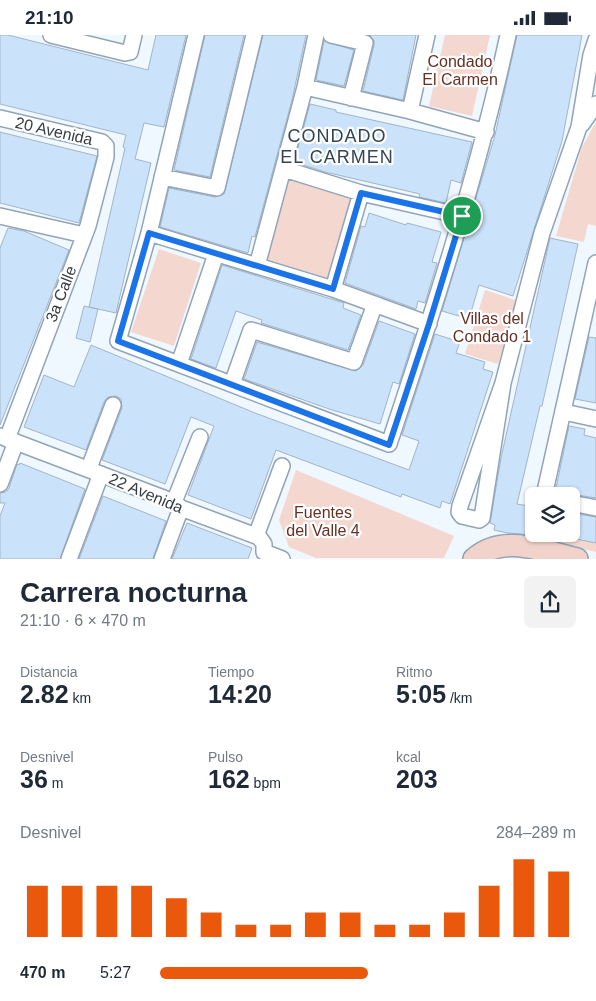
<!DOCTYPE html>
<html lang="es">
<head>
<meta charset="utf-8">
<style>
	body { margin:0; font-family:Arial,sans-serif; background:#f2f2f3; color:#1f2937; height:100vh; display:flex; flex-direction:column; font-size:19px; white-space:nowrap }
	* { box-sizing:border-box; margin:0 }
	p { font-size:16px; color:#747a83 }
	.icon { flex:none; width:28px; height:28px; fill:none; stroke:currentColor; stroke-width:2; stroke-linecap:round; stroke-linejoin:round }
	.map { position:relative; height:524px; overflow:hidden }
	.panel { display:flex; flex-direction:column; background:#fff; flex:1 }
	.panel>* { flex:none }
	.buttons { position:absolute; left:525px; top:452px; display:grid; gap:10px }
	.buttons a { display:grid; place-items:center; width:55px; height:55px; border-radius:8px; background:#fff; box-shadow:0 1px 4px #0004; font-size:25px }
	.pin { position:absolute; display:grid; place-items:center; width:42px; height:42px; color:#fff; margin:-21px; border:2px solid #fff; border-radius:50%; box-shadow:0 1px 5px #0007 }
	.round { display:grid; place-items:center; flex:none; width:52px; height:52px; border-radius:8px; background:#f2f2f3 }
	.summary { display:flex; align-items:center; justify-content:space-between; height:85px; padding:0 20px }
	h1 { font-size:28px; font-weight:700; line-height:38px }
	.figures { display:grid; grid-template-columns:repeat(3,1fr); gap:8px; height:85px; padding:5px 20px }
	.figures div { display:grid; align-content:center }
	.figures b { font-size:25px; font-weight:700 }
	.figures small { font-size:14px; font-weight:400 }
	.figures p { font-size:14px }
	.chart { height:140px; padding:10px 20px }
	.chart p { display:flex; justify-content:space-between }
	.chart svg { width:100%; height:90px; margin-top:5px; stroke:#ea580c; stroke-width:6 }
	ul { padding:0 20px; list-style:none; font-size:16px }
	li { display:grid; grid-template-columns:80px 60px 1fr; align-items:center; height:38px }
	li i { height:12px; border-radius:6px; background:#ea580c }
	.status { display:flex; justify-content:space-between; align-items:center; height:35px; padding:0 25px; background:#fff; direction:ltr }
	.status svg { height:14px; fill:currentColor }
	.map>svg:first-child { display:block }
	.green { fill:#f4d8d0 }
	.building { fill:#cae2fa; stroke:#a2b5c8 }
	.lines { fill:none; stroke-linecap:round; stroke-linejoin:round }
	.minor-casing { stroke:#92a4b7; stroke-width:18 }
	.secondary-casing { stroke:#92a4b7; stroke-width:24 }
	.minor { stroke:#fff; stroke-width:15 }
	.secondary { stroke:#f1d3cb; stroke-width:21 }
	.route-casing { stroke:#fff; stroke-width:10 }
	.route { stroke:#1a73e8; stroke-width:6 }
	.labels { text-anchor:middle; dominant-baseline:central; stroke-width:4.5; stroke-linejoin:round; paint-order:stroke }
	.park-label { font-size:16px; fill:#663022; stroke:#fff }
	.street-label { font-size:16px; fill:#363e45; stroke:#fff }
	.neighbourhood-label { font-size:18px; letter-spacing:1px; fill:#344454; stroke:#fff }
</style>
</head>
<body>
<div class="status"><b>21:10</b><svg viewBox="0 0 49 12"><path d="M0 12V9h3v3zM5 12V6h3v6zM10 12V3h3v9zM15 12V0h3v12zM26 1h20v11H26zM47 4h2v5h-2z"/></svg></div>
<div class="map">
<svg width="596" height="524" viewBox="0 0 596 524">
	<rect width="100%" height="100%" fill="#eff7ff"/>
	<path class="green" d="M445 0H490L472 81 429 71Z
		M596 87V191L588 189 584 207 556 201 582 112Z
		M288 141 353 161 327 247 262 227Z
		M159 214 201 228 174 311 131 297Z
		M485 255 518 266 498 329 465 319Z
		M296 435 454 501 444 523H316L289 512 279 485Z
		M543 499H560L569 502 571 499 586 506 596 507V517L541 505Z"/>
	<path class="building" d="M0 0H8L148 35 156 0H186L164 92 144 88 135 124 151 128 116 278 89 272 125 113 123 112 126 100 0 69Z
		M205 0H244L210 142 174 135Z
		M263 0H306L292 65 255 202 252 201 248 218 160 192 169 153 215 162 224 159Z
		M369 0H416L403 65 363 56 374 10V5Z
		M517 0H582L562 106 513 261 479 250 469 284 442 276 495 100Z
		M324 6 354 15 344 51 316 45Z
		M310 69 336 75V77L472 107 461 148 451 145 446 168 419 162 420 159 325 137 294 127Z
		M0 97 97 121 79 188 0 168Z
		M369 178 406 190 407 188 441 197 432 227 437 228 425 268 418 266 416 274 345 248 361 191 365 192Z
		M8 193 24 196 69 215 0 390V213Z
		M550 203 578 209 542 371H540L517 469 534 472V500L507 498 494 495 495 490 490 488 501 423Z
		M222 230 344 268 343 273 361 280 348 315 261 288 262 285 236 276 216 333 191 324Z
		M84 271 98 274 90 307 76 303Z
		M379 286 415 299 399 349 393 347 380 389 332 375 244 344 257 307 356 336 363 330Z
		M435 299 460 307 456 318 485 327 483 334 493 337 450 469 442 466 440 473 402 459 401 462 276 415 251 484 188 460 214 391 191 382 165 449 102 425 122 373 121 364 116 361 108 362 104 367 86 415 24 392 44 340 74 352 91 310 255 378 409 435 419 406 402 400Z
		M589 302 596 303V368L575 364Z
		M569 391 585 394 584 400 596 403V463L571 459V456L556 453Z
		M20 428 85 454 60 524H0V481L5 468H0V458L6 457 9 453 17 429 19 430Z
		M103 461 166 486 153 524H79Z
		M571 478 596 482V508L571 503Z
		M187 488 252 513 248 524H172Z"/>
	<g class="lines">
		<defs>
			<path id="minor" d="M51 0 125 18 130 17 134 0
				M196 0 149 198 118 306 389 409C434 274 478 139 508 0
				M331 0 365 8 351 63
				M305 52 410 76 486 97
				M410 76 427 0
				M0 83 102 107 106 111V122L88 191 7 404
				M582 89 596 69
				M284 134 361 158 462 181
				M162 142 217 153 254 0
				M0 181 84 200
				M149 198 333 254 429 289
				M257 231 305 52 316 0
				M333 254 361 158
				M179 329 216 219
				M503 348 482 483 479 485 462 481 459 477 460 471 503 348 542 198 579 92 591 20 596 5
				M232 349 251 295 354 327 375 269
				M564 377 596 384
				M0 401 174 467 181 473 259 502 264 509V517L282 524
				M89 433 113 370
				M0 449 16 407
				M544 461 596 228
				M174 467 200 402
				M571 468 596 473
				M256 501 282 431
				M69 524 101 439
				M162 524 181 473"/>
			<path id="secondary" d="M474 524C503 498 543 516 577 524"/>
		</defs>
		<use href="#minor" class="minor-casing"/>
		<use href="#secondary" class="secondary-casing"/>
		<use href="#minor" class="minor"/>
		<use href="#secondary" class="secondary"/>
	</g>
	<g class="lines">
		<defs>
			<path id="route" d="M361 158 462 181 429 289 389 410 118 306 149 198 333 254Z"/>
		</defs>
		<use href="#route" class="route-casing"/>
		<use href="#route" class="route"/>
	</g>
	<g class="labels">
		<g class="park-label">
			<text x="460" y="26">Condado<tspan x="460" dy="18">El Carmen</tspan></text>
			<text x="492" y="283">Villas del<tspan x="492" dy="18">Condado 1</tspan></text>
			<text x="323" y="477">Fuentes<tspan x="323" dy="18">del Valle 4</tspan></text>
		</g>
		<g class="street-label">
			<text transform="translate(54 96) rotate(13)">20 Avenida</text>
			<text transform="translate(61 259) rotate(-69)">3a Calle</text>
			<text transform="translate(146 458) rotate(23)">22 Avenida</text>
		</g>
		<g class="neighbourhood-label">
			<text x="337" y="101">CONDADO<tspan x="337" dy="21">EL CARMEN</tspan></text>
		</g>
	</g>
</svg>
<div class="buttons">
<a><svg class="icon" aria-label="layers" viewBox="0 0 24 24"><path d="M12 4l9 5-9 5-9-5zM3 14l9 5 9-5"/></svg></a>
</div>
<div class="pin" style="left:462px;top:181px;background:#1e9e55"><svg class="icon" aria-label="arrive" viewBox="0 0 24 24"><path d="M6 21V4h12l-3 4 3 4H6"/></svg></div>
</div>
<section class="panel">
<div class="summary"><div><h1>Carrera nocturna</h1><p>21:10 · 6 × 470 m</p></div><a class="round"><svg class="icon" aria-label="share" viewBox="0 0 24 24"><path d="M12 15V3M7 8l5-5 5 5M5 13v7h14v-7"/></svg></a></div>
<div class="figures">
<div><p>Distancia</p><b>2.82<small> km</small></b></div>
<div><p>Tiempo</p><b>14:20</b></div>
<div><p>Ritmo</p><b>5:05<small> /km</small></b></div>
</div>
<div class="figures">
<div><p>Desnivel</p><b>36<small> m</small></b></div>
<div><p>Pulso</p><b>162<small> bpm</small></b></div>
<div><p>kcal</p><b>203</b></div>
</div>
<div class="chart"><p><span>Desnivel</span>284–289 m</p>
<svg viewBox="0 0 160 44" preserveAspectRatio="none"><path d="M5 44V19M15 44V19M25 44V19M35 44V19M45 44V25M55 44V32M65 44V38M75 44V38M85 44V32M95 44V32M105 44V38M115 44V38M125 44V32M135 44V19M145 44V6M155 44V12"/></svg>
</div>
<ul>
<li><b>470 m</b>5:27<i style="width:50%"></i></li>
</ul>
</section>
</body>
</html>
